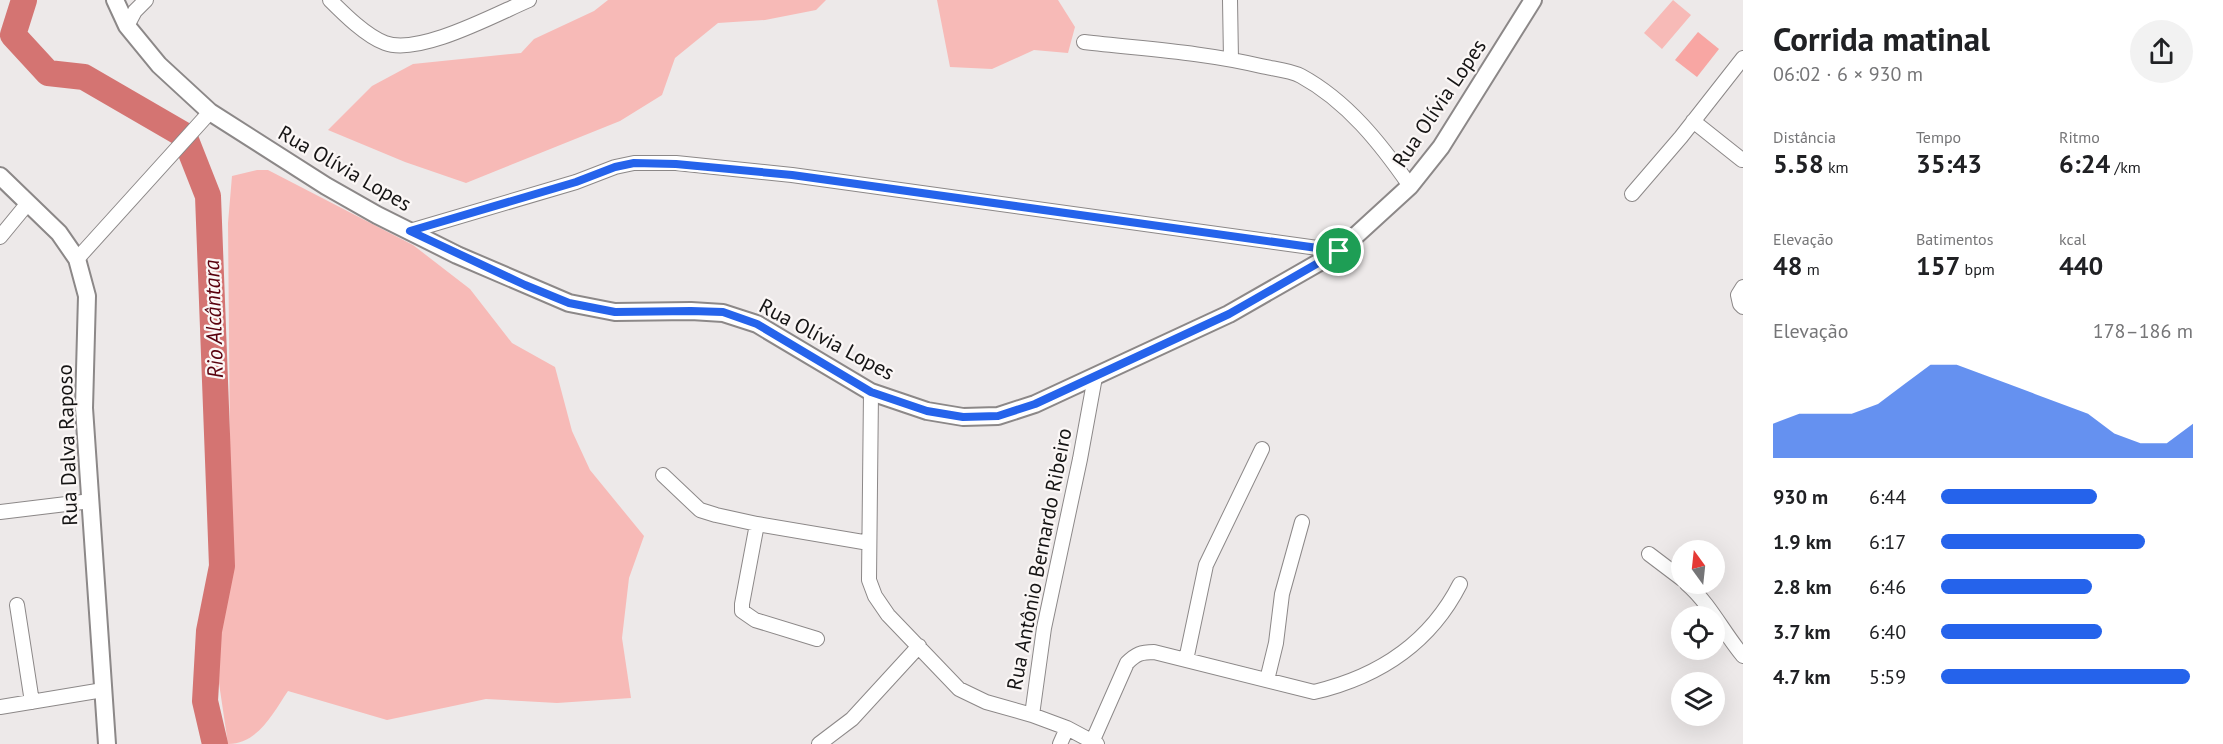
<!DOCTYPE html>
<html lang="pt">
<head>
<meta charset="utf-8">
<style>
	body { margin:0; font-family:"PT Sans",sans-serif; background:#f2f2f2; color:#202124; height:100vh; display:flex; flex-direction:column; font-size:22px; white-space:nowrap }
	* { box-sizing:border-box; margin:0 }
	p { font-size:20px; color:#757577 }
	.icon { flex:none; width:33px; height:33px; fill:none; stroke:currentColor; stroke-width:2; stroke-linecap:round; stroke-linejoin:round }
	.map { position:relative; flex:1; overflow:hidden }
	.drawer { display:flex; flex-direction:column; background:#fff; width:480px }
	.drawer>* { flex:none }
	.needle { width:39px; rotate:345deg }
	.fabs { position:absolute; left:1671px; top:540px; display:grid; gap:12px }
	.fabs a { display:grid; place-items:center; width:54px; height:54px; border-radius:50%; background:#fff; box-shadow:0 6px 24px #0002; font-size:30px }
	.pin { position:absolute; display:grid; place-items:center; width:51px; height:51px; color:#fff; margin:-26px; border:3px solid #fff; border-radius:50%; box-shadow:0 2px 6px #0007 }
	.round { display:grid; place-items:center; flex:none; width:63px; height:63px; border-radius:32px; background:#f2f2f2 }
	.head { display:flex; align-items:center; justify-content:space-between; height:102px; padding:0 30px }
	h1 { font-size:33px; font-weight:600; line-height:45px }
	.stats { display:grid; grid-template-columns:repeat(3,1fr); gap:9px; height:102px; padding:6px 30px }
	.stats div { display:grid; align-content:center }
	.stats b { font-size:26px; font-weight:600 }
	.stats small { font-size:16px; font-weight:400 }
	.stats p { font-size:16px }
	.chart { height:168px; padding:12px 30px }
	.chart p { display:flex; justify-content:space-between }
	.chart svg { width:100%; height:108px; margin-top:6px; fill:#2563eb; opacity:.7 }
	ul { padding:0 30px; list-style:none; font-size:20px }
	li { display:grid; grid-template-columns:96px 72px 1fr; align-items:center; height:45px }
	li i { height:15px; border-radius:8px; background:#2563eb }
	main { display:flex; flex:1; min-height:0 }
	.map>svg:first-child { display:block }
	.green { fill:#f7bab7 }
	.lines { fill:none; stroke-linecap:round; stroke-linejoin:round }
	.river { stroke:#d47472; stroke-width:26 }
	.building { fill:#f8a6a3 }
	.minor-casing { stroke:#8c8888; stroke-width:16 }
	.tertiary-casing { stroke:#8c8888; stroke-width:20 }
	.minor { stroke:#fff; stroke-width:14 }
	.tertiary { stroke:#fff; stroke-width:16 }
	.route-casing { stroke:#fff; stroke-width:12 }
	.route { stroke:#2563eb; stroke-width:8 }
	.labels { text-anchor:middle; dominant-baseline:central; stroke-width:4.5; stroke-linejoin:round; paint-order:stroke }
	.street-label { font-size:21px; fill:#151414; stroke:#fbf7f6 }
	.water-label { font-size:22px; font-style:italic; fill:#59000d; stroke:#fbf7f6 }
</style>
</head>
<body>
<main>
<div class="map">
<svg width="1743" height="744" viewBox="0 0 1743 744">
	<rect width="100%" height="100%" fill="#ede9e9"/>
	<path class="green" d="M608 0H826L816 10 765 20 718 23 675 58 662 95 620 121 466 183 405 162 328 130 372 86 413 64 521 53 534 39 594 11Z
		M937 0H1058L1075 27 1068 53 1034 50 992 69 950 67Z
		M1673 0 1691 15 1662 49 1644 33Z
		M257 170H268L413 245 470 289 512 343 555 367 572 431 590 470 644 536 629 578 622 638 631 698 557 703 486 699 387 720 288 691C273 713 258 744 228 744L216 663 231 564 228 223 232 176Z"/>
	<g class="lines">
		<path class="river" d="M24 0 13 35 48 73 84 77 184 135 208 196 222 566 209 631 205 701 215 744"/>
	</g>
	<path class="building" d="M1698 32 1719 49 1697 77 1675 60Z"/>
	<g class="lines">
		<defs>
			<path id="minor" d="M330 0C344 14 366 36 385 43 419 56 496 14 529 0
				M1230 0 1231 59
				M127 26 135 11 146 0
				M1084 42C1143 49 1203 52 1261 66 1274 69 1290 70 1301 76 1347 101 1381 144 1410 186
				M1693 121 1742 160
				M1632 194 1681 137 1743 58
				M410 231 576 182 615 167 634 163H676L792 175 1339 251
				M0 237 28 203
				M77 259 210 112
				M1743 287 1738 295 1740 304 1743 307
				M1095 377 1080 459 1044 628 1032 715 1067 728 1097 744
				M871 392 869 580 875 596 888 615 959 689 986 702 1032 715
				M663 475 700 510 716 515 757 524 869 543
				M0 512 91 501
				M757 524 742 604V611L755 620 817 639
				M1649 554 1682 579
				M1687 584C1710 604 1723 632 1743 656
				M17 605 32 702
				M1186 660 1206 565 1262 449
				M1267 680 1276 643 1282 594 1302 522
				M0 707 103 690
				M1093 740 1127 663C1136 654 1141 652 1154 652L1314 692C1378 677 1430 643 1460 584
				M819 744 852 719 919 646
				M1060 744 1067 728"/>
			<path id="tertiary" d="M115 0 127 26 159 65 210 112 326 186 377 215 457 255 569 303 615 312 691 311 723 313 757 324 871 392 927 411 963 417 998 416 1035 404 1229 314 1339 251 1410 186 1441 147 1533 0
				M0 176 59 233 77 259 87 296 84 408 107 744"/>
		</defs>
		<use href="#minor" class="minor-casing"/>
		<use href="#tertiary" class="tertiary-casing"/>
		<use href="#minor" class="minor"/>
		<use href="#tertiary" class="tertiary"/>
	</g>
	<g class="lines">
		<defs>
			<path id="route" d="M634 163 676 164 792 175 1339 251 1229 314 1035 404 998 416 963 417 927 411 871 392 757 324 723 312 691 311 615 312 569 303 525 285 410 231 576 182 615 167Z"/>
		</defs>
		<use href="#route" class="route-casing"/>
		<use href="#route" class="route"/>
	</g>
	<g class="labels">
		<g class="street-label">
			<text transform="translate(1439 103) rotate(-56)">Rua Olívia Lopes</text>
			<text transform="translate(345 168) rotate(30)">Rua Olívia Lopes</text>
			<text transform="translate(827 339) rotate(28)">Rua Olívia Lopes</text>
			<text transform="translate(67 445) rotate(-92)">Rua Dalva Raposo</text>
			<text transform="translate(1039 559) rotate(-79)">Rua Antônio Bernardo Ribeiro</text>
		</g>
		<g class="water-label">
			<text transform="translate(213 319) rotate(-92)">Rio Alcântara</text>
		</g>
	</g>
</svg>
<div class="fabs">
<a><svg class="needle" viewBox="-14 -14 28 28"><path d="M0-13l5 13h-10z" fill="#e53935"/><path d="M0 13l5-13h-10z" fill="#757577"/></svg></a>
<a><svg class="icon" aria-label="locate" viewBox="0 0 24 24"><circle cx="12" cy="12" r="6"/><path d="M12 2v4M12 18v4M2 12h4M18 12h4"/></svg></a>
<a><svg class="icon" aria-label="layers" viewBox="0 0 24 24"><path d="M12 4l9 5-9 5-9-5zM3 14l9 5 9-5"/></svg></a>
</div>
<div class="pin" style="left:1339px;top:251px;background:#1e9e55"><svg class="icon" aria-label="arrive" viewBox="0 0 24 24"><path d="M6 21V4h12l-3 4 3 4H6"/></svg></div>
</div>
<section class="drawer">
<div class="head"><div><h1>Corrida matinal</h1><p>06:02 · 6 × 930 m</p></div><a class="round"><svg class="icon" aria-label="share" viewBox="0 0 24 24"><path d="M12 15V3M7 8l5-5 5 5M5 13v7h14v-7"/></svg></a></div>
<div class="stats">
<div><p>Distância</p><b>5.58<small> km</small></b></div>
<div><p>Tempo</p><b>35:43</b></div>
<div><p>Ritmo</p><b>6:24<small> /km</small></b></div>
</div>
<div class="stats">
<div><p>Elevação</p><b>48<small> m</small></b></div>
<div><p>Batimentos</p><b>157<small> bpm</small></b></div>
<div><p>kcal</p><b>440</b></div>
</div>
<div class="chart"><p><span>Elevação</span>178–186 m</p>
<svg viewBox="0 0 160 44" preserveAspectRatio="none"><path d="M0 44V30L10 26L20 26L30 26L40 22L50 14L60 6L70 6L80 10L90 14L100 18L110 22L120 26L130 34L140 38L150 38L160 30V44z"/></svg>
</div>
<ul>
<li><b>930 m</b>6:44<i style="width:62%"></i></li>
<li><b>1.9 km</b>6:17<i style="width:81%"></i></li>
<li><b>2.8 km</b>6:46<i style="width:60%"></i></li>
<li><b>3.7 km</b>6:40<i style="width:64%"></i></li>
<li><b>4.7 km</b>5:59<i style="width:99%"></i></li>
</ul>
</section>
</main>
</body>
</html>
